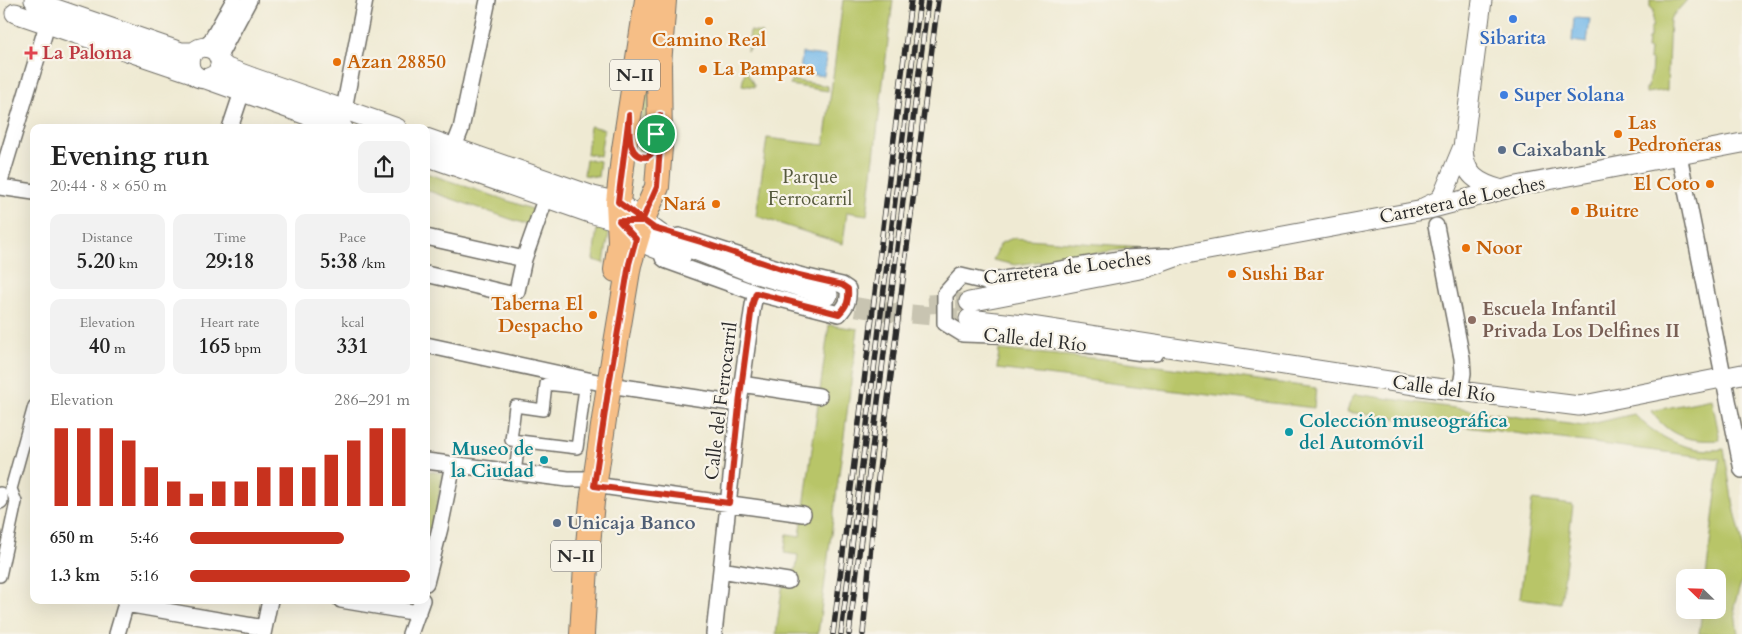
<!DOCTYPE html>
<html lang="en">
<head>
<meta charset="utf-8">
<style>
	body { margin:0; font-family:Cardo,serif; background:#f2f2f2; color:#222; height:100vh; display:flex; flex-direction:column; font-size:19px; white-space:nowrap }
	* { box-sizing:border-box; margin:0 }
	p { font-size:16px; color:#767676 }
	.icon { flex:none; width:28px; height:28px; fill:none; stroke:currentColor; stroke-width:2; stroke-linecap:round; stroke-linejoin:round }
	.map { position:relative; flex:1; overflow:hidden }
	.panel { position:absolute; left:30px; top:124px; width:400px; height:480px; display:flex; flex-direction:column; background:#fff; border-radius:10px; box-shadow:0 5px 20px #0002 }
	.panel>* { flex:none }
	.needle { width:32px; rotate:293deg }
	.fabs { position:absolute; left:1676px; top:569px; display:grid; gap:10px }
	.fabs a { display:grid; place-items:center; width:50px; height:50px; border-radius:10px; background:#fff; box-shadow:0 5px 20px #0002; font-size:25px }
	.pin { position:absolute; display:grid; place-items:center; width:42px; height:42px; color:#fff; margin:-21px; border:2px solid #fff; border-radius:50%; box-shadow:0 1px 5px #0007 }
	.round { display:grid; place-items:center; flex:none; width:52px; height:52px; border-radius:10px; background:#f2f2f2 }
	.head { display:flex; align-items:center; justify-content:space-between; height:85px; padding:0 20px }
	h1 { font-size:28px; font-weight:600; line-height:38px }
	.metrics { display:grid; grid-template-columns:repeat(3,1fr); gap:8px; height:85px; padding:5px 20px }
	.metrics div { display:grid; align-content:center; border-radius:10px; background:#f2f2f2; text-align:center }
	.metrics b { font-size:21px; font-weight:600 }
	.metrics small { font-size:14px; font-weight:400 }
	.metrics p { font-size:14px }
	.chart { height:140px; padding:10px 20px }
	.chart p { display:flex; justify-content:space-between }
	.chart svg { width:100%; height:90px; margin-top:5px; stroke:#c8321e; stroke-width:6 }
	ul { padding:0 20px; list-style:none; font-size:16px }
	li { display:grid; grid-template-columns:80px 60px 1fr; align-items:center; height:38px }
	li i { height:12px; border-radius:6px; background:#c8321e }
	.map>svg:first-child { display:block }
	.green { fill:#b8c567; stroke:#727849 }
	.water { fill:#73b8e9; stroke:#4f728a }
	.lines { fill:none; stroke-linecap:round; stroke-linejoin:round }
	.tertiary-tunnel { stroke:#c8c4b1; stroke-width:19; stroke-dasharray:19 9; stroke-linecap:butt }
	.pedestrian-casing { stroke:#706e66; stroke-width:14 }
	.minor-casing { stroke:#706e66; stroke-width:18 }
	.tertiary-casing { stroke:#706e66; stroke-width:21 }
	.primary-casing { stroke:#706e66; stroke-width:26 }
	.pedestrian { stroke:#fff; stroke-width:11 }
	.minor { stroke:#fff; stroke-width:15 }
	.tertiary { stroke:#fff; stroke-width:19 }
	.primary { stroke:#f6be86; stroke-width:24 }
	.rail-casing { stroke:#2b2b2b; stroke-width:5.5 }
	.rail { stroke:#f7f3e8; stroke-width:4; stroke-dasharray:11; stroke-linecap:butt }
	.route-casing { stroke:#fff; stroke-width:10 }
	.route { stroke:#c8321e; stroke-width:6 }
	.shop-dot { fill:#3f7fe0; stroke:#f7f3e8; stroke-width:2 }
	.food-dot { fill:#e8710a; stroke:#f7f3e8; stroke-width:2 }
	.health-dot { fill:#e0444e; stroke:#f7f3e8; stroke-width:2 }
	.service-dot { fill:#5c6f8a; stroke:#f7f3e8; stroke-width:2 }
	.education-dot { fill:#8d6e63; stroke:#f7f3e8; stroke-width:2 }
	.culture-dot { fill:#0f9aa8; stroke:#f7f3e8; stroke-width:2 }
	.labels { text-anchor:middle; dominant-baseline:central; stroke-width:4.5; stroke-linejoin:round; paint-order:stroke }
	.shield { fill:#f7f3e8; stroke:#686764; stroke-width:1 }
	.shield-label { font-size:18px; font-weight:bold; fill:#2b2b2b }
	.shop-label { font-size:19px; font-weight:bold; fill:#366cbe; stroke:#f7f3e8 }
	.food-label { font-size:19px; font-weight:bold; fill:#c56008; stroke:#f7f3e8; text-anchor:start }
	.health-label { font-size:19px; font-weight:bold; fill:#be3a42; stroke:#f7f3e8; text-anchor:start }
	.service-label { font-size:19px; font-weight:bold; fill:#4e5e75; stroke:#f7f3e8; text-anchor:start }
	.park-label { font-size:19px; fill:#55593d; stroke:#f7f3e8 }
	.street-label { font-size:19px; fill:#2b2b2b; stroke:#f7f3e8 }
	.education-label { font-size:19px; font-weight:bold; fill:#785e54; stroke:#f7f3e8; text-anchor:start }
	.culture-label { font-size:19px; font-weight:bold; fill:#0d838f; stroke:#f7f3e8; text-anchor:start }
</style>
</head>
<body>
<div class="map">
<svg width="1742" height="634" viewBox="0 0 1742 634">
	<rect width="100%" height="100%" fill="#f7f3e8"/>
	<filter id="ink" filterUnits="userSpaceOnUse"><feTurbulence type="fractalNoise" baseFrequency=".02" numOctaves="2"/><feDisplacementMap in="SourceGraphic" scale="10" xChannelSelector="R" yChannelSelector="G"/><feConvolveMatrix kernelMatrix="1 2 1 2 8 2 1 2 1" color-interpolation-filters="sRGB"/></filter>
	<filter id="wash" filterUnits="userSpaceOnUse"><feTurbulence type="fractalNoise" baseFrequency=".0096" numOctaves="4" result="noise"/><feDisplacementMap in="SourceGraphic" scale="20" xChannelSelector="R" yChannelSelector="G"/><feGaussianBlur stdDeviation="1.12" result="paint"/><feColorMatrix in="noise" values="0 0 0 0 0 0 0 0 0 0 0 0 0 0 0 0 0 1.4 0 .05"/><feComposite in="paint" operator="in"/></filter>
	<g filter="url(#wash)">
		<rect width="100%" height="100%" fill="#efead3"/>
		<path class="green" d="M843 0H893L867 215 847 212 843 244 756 216 767 138 824 145Z
			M1650 0H1687L1670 19 1667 90 1646 93V88H1648L1649 77H1651L1652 60 1649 59 1650 49H1647L1648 39 1650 38V28H1652L1653 10 1650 9Z
			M650 26 649 148 646 152 639 150 637 143 641 118Z
			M750 31 762 33 747 51Z
			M746 66 748 74 755 87 742 85Z
			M791 80 828 86V91L790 85Z
			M590 126 604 129 600 156 587 154Z
			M586 159 600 161 598 177 584 175Z
			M426 173 535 210 528 225 426 190Z
			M597 228 609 232 604 263 593 260Z
			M1013 238 1140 247 1015 265 993 260 1001 243Z
			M829 325 858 329 818 634H776L782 589 796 568 798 555 784 553 787 534 800 536Z
			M999 350 1114 360 1316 388 1314 408 997 369Z
			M1355 394 1583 426 1634 414C1657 438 1690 454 1724 449L1732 498 1742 541V580L1734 606 1738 634H1699L1702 610H1718V578L1706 577 1720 459 1347 412 1350 402Z
			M1712 399 1720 440C1690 442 1669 437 1651 411Z
			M426 471 443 473 433 530 426 528Z
			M1532 500 1573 505 1561 603 1520 598Z"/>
		<path class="water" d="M1574 18 1590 19 1587 43 1572 41Z
			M802 53 826 56 824 76 800 73Z
			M643 119H649L647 148 643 150 639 146Z"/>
	</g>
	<g filter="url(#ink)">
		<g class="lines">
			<path class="tertiary-tunnel" d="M828 302 887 312 969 319
				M928 304 969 302"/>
			<defs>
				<path id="pedestrian" d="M546 384 585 388 577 448 511 440 515 406 543 410Z
					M515 473 519 441
					M0 576 16 502 11 489 34 406"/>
				<path id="minor" d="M205 47 211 41 234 0
					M219 56 249 0
					M344 109 365 0
					M230 128 242 92
					M454 147 461 129 488 0
					M1679 155 1742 470
					M0 181 47 25
					M0 187 34 192
					M1436 226 1462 358 1463 373 1460 392
					M426 237 524 259
					M663 258 667 261 756 293 839 314C847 305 849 301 848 289L842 285 799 275 679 236
					M426 274 510 294 517 291 524 259 546 197
					M426 345 597 382
					M1156 353H1143L1023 336 963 334 945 323V294L961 276 986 282 1124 258 1167 256
					M741 384 819 396
					M609 385 739 404
					M426 461 568 479H584
					M594 485 803 514
					M0 495V501
					M721 570 788 581
					M426 583 440 528 453 464
					M341 600 418 613
					M126 604 264 628
					M117 634 127 600
					M263 634 270 600
					M410 634 422 600
					M714 634 739 404 753 305 756 293"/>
				<path id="tertiary" d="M34 0 53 8 181 52H193
					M1482 0 1463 148C1464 175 1477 183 1502 190
					M15 13 192 73
					M221 63 227 68 254 78 397 128
					M206 79 217 74 221 63 217 53C207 44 197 46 190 57 187 69 194 79 206 79L343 128
					M426 138 593 196 618 202 667 239 753 273 828 295
					M426 156 590 213 619 221H631
					M1425 207 1438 201 1443 195 1462 149
					M628 231C643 246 662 251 681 257
					M969 302 1145 268 1181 255 1429 209 1517 186 1742 143
					M969 319 1024 325 1428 387 1579 406 1742 374"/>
				<path id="primary" d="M616 270 620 242 618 202 624 149 647 0
					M582 634 586 566 592 502 609 385 629 265 642 221 657 187 660 147 659 65 664 0"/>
			</defs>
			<use href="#pedestrian" class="pedestrian-casing"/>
			<use href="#minor" class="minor-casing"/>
			<use href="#tertiary" class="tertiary-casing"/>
			<use href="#primary" class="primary-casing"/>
			<use href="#pedestrian" class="pedestrian"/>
			<use href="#minor" class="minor"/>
			<use href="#tertiary" class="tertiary"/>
			<use href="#primary" class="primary"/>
			<defs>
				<path id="rail" d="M833 634 911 0
					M841 634 920 0
					M849 634 928 0
					M863 634 874 511 938 0"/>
			</defs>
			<use href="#rail" class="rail-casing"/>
			<use href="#rail" class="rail"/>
		</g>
	</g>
	<g class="lines" filter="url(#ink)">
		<defs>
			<path id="route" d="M656 134 660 115V148L657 187 642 221H619L636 239 629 264 609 385 594 486 729 503 740 396 752 306 756 293 839 314C847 306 849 301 848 289L842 285 799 275 704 243 654 228 618 202 629 115C630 130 626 158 647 157L651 154 654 148 656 134"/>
		</defs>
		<use href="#route" class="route-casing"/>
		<use href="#route" class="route"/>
	</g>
	<g class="shop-dot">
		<circle cx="1513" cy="19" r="5"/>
		<circle cx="1504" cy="95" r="5"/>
	</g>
	<g class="food-dot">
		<circle cx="709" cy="21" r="5"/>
		<circle cx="337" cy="62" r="5"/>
		<circle cx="703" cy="69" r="5"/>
		<circle cx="1618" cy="134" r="5"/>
		<circle cx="1710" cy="184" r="5"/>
		<circle cx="716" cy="204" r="5"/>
		<circle cx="1575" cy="211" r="5"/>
		<circle cx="1466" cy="248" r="5"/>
		<circle cx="1232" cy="274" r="5"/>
		<circle cx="593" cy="315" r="5"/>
	</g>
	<path class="health-dot" d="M28.5 45.5h5v5h5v5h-5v5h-5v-5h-5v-5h5z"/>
	<g class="service-dot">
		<circle cx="1502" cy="150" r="5"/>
		<circle cx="557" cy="523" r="5"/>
	</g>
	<circle class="education-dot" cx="1472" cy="320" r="5"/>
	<g class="culture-dot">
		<circle cx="1289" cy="432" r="5"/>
		<circle cx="544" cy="460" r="5"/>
	</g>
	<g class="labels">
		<g class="shield">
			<rect x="610" y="59.5" width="50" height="31" rx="4"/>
			<rect x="551" y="540.5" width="50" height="31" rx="4"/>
		</g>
		<g class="shield-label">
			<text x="635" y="75">N-II</text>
			<text x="576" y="556">N-II</text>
		</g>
		<g class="shop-label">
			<text x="1513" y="38">Sibarita</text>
			<text x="1514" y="95" text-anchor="start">Super Solana</text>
		</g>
		<g class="food-label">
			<text x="709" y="40" text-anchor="middle">Camino Real</text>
			<text x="347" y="62">Azan 28850</text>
			<text x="713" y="69">La Pampara</text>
			<text x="1628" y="123">Las<tspan x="1628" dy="22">Pedroñeras</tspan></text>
			<text x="1700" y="184" text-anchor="end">El Coto</text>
			<text x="706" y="204" text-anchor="end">Nará</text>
			<text x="1585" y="211">Buitre</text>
			<text x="1476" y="248">Noor</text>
			<text x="1242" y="274">Sushi Bar</text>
			<text x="583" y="304" text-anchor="end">Taberna El<tspan x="583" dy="22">Despacho</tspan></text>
		</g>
		<g class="health-label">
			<text x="42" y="53">La Paloma</text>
		</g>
		<g class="service-label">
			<text x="1512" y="150">Caixabank</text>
			<text x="567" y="523">Unicaja Banco</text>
		</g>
		<g class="park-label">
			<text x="810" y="177">Parque<tspan x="810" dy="22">Ferrocarril</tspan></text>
		</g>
		<g class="street-label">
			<text transform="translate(1462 200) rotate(-12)">Carretera de Loeches</text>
			<text transform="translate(1067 268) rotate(-7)">Carretera de Loeches</text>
			<text transform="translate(1035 340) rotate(6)">Calle del Río</text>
			<text transform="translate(1444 389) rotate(8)">Calle del Río</text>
			<text transform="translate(721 401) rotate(-83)">Calle del Ferrocarril</text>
		</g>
		<g class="education-label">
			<text x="1482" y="309">Escuela Infantil<tspan x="1482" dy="22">Privada Los Delfines II</tspan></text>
		</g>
		<g class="culture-label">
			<text x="1299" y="421">Colección museográfica<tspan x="1299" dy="22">del Automóvil</tspan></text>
			<text x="534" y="449" text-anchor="end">Museo de<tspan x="534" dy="22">la Ciudad</tspan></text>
		</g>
	</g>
</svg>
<div class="fabs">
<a><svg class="needle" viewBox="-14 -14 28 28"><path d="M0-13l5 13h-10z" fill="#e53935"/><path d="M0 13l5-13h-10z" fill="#767676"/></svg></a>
</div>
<div class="pin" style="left:656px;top:134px;background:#1e9e55"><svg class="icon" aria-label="arrive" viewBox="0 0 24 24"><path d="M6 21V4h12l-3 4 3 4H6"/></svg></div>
<section class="panel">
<div class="head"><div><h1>Evening run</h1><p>20:44 · 8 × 650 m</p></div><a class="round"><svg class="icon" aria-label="share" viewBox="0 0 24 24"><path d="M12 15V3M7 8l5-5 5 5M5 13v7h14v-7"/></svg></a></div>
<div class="metrics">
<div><p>Distance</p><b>5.20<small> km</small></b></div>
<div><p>Time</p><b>29:18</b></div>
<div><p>Pace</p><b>5:38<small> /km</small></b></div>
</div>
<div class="metrics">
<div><p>Elevation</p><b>40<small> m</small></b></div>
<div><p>Heart rate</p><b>165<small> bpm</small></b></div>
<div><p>kcal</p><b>331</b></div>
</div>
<div class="chart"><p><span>Elevation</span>286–291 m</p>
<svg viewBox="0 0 160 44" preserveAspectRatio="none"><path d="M5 44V6M15 44V6M25 44V6M35 44V12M45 44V25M55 44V32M65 44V38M75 44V32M85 44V32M95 44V25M105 44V25M115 44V25M125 44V19M135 44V12M145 44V6M155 44V6"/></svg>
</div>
<ul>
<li><b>650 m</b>5:46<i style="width:70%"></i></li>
<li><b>1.3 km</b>5:16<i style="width:100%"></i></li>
</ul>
</section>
</div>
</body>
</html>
